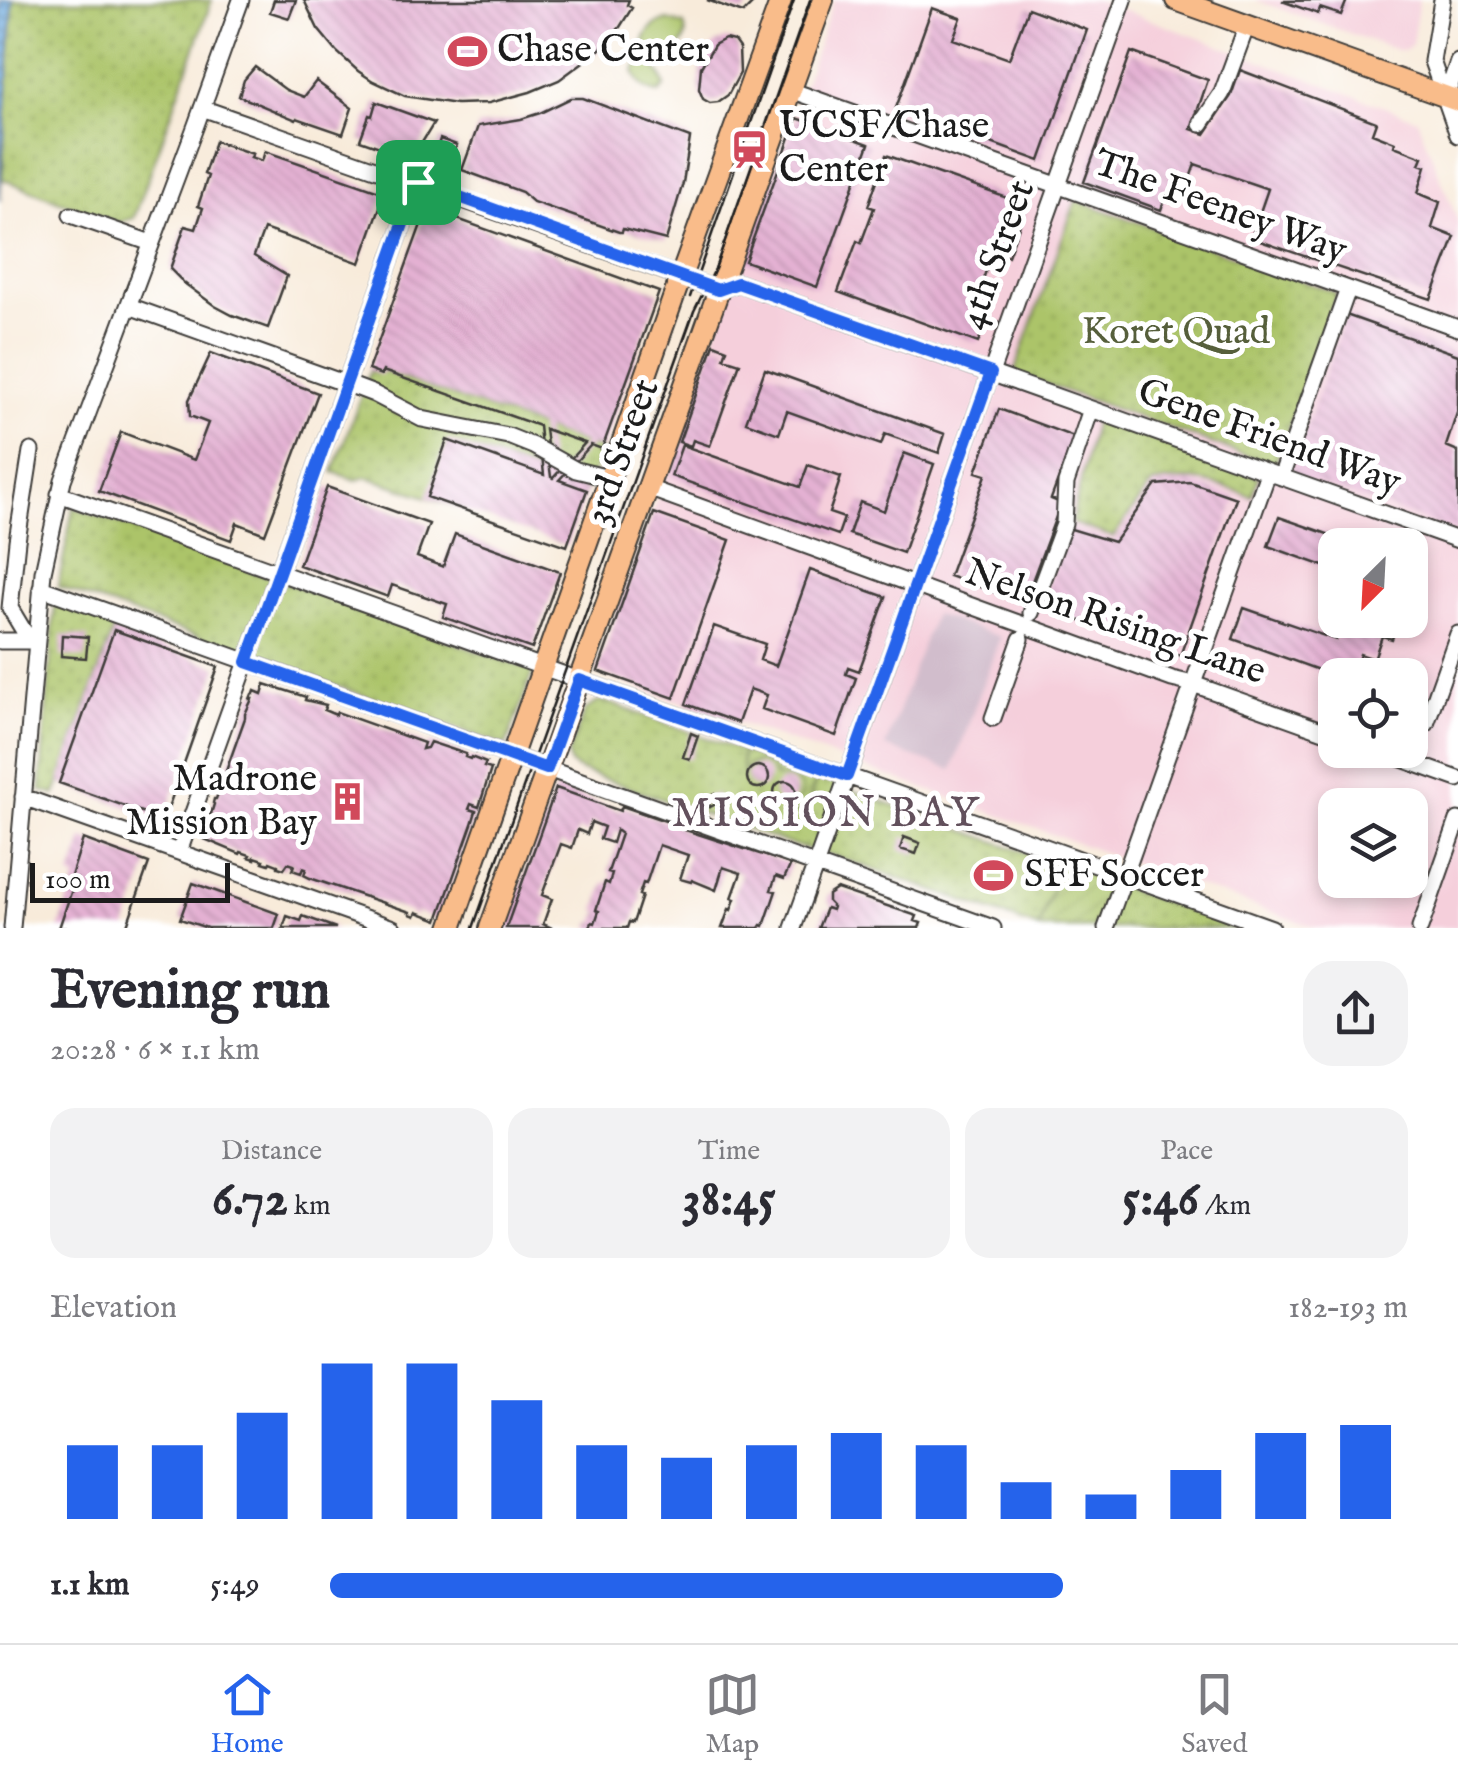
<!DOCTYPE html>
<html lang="en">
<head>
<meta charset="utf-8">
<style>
	body { margin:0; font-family:"IM FELL English",serif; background:#f2f2f3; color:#2b2b33; height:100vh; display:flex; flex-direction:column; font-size:38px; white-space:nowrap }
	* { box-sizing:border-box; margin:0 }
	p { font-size:32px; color:#7c7c81 }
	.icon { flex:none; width:55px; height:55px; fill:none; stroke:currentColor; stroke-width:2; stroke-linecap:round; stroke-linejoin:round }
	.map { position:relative; height:928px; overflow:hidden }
	.side { display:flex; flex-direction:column; background:#fff; flex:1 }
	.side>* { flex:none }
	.needle { width:65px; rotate:204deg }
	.controls { position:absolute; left:1318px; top:528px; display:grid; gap:20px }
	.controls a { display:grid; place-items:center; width:110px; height:110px; border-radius:20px; background:#fff; box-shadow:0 5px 15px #0003; font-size:50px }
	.scale { position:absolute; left:30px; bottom:25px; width:200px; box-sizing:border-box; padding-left:10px; border:5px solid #1c1c1c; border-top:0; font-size:28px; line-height:35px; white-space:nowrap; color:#1c1c1c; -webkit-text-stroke:8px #fff; paint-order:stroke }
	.pin { position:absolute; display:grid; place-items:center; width:85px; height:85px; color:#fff; margin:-42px; border-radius:20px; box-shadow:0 5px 15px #0006 }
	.round { display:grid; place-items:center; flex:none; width:105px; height:105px; border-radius:30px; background:#f2f2f3 }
	.head { display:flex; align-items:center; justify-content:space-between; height:170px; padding:0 50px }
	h1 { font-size:55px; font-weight:700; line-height:75px }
	.figures { display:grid; grid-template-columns:repeat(3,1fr); gap:15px; height:170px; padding:10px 50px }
	.figures div { display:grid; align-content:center; border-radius:25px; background:#f2f2f3; text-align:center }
	.figures b { font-size:50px; font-weight:700 }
	.figures small { font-size:28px; font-weight:400 }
	.figures p { font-size:28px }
	.chart { height:280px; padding:20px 50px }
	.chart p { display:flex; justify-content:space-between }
	.chart svg { width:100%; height:180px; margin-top:10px; stroke:#2563eb; stroke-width:6 }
	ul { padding:0 50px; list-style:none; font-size:32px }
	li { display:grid; grid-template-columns:160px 120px 1fr; align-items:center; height:75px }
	li i { height:25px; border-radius:12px; background:#2563eb }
	.menu { display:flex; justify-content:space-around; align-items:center; height:140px; border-top:2px solid #e1e1e2; background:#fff; font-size:28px; color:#7c7c81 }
	.menu a { display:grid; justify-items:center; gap:5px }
	.menu .current { color:#2563eb }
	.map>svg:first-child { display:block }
	.built { fill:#f5cfdb; fill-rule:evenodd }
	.industrial { fill:#d1bdcc }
	.grass { fill:#acc469; stroke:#647042; stroke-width:2.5 }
	.park { fill:url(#park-dots); stroke:#647042; stroke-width:2.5 }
	.garden { fill:url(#garden-furrows); stroke:#647042; stroke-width:2.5 }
	.water { fill:url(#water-rules); stroke:#43627c; stroke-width:2.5 }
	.building { fill:url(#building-back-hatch); fill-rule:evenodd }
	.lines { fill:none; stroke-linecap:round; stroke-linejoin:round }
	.minor-casing { stroke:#3d3b38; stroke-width:19 }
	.major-casing { stroke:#3d3b38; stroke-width:24 }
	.minor { stroke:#fff; stroke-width:15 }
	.major { stroke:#f9bc8a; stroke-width:20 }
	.tram { stroke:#1c1c1c; stroke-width:2.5 }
	.route-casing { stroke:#fff; stroke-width:20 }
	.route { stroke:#2563eb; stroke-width:12 }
	.labels { text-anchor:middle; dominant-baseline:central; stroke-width:10; stroke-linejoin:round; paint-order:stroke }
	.poi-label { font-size:38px; fill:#1c1c1c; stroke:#fff; text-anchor:start }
	.street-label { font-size:38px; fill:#1c1c1c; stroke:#fff }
	.park-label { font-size:38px; fill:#565f3b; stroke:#fff }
	.quarter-label { font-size:42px; letter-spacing:2.5px; fill:#62505c; stroke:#fff }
</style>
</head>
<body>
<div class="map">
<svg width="1458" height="928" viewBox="0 0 1458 928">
	<defs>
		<pattern id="park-dots" width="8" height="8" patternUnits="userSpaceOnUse" patternTransform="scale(2.5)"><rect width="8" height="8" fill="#acc469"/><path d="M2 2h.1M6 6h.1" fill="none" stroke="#93a85a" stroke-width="1.8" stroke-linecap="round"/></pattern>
		<pattern id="garden-furrows" width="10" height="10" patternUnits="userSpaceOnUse" patternTransform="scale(2.5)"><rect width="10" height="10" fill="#acc469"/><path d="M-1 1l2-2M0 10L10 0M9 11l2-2" fill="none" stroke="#93a85a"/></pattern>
		<pattern id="water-rules" width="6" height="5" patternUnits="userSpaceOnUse" patternTransform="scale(2.5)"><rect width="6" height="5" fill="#6aa7dc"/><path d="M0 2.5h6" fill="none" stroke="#5687b2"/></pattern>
		<pattern id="building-back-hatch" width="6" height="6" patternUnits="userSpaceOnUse" patternTransform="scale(2.5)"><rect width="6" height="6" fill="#e4b1d3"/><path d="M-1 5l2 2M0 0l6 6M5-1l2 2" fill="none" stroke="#c398b5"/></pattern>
	</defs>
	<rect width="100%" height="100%" fill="#fff"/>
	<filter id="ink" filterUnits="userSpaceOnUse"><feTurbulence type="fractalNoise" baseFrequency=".01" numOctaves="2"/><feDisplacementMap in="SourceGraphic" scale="20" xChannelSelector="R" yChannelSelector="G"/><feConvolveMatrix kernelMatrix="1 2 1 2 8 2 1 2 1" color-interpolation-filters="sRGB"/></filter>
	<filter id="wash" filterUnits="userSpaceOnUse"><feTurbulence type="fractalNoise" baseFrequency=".0048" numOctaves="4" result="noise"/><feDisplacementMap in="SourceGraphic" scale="40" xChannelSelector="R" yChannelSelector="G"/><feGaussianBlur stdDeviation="2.25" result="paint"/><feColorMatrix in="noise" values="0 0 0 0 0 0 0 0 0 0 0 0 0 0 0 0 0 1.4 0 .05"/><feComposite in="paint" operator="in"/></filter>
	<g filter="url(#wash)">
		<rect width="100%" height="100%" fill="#f8ebda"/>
		<path class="built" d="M834 0H1096L1417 119 1458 222V928H1316L596 672ZM1335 545H1410V620H1335ZM1335 675H1410V750H1335ZM1335 805H1410V880H1335Z
			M1255 0H1419L1412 44 1405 51 1397 50Z"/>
		<path class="industrial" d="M934 614 1000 637 952 770 885 747Z"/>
		<path class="grass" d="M668 20 684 25C692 46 667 61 647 54 638 37 651 24 668 20Z
			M645 61C657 67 662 74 665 87L659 93C645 92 638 84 634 71L638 64Z"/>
		<path class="park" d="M13 0H212L134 218 117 223 2 179Z
			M1076 200 1337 293 1275 466 1014 373Z
			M370 371H383L602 449 587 490 474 450 454 506 367 477 356 480 333 472Z
			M1095 419 1259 477 1252 496C1213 483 1194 475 1152 484L1113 537 1071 523Z
			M73 507 533 671 506 746 58 587Z
			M55 601 116 622 55 795 40 790Z
			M601 700 1236 928H1039L844 859 789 844 579 770 570 764 568 755 585 710Z"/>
		<path class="garden" d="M742 751 813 776 816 781 804 815 783 807 796 804C812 782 793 778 775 777L770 766 761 761 748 765 743 774 741 755Z
			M1061 864 1094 876 1095 880 1105 884 1107 890 1093 928H1038Z"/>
		<path class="water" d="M0 0H13L0 201Z"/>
		<g id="blocks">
			<path class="building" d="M274 0H296L289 18 270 12Z
				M304 0H629L627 5 632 8 620 27 598 51 559 80 530 92 489 103 456 104 405 96 373 81 358 71 337 52 318 29Z
				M707 0H756L743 13Z
				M1347 0 1341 15 1320 8 1318 14 1282 1Z
				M932 8 961 18 953 39 1009 59 1028 8 1087 30 1040 161 896 108Z
				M725 39 734 41 739 48 740 73 728 95 718 102 710 103 703 99 699 89 701 67 714 45Z
				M1131 52 1208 80 1191 129 1205 134 1231 96 1240 70 1376 122 1372 133 1395 142 1394 146 1423 157 1420 164 1426 166 1418 193 1440 202 1432 228 1455 237 1431 299 1251 238 1268 189 1195 164 1182 201 1166 195 1161 210 1084 182Z
				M255 67 286 90 304 97 316 81 352 108 343 134 297 118 296 120 239 96 244 80Z
				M571 98H583L690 138 683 183 666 240 623 229 622 232H619L533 202 522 192 462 170 478 126 521 119 540 113Z
				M376 102 434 123 418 149 435 154 440 139 457 145 455 150 452 149 444 170 360 140 369 115 372 116Z
				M797 118 869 144 817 287 745 261Z
				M215 141 253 154 251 157 262 161 265 151 385 193 360 263 264 229 254 256 287 276 268 328 232 315 215 306 184 283 170 269 185 226 196 229 203 208 198 206 208 176 204 174Z
				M886 155 1027 205 1008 256 993 251 982 282 998 288 978 343 838 292 857 241 861 243 874 208 868 206Z
				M427 208 659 292 602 449 591 445 559 480 587 490 567 546 427 497 447 440 544 475 539 426 383 371 381 375 368 370ZM545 429 585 443 553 478 551 477Z
				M1346 315 1458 355V410L1446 446 1458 451V532L1290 474Z
				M714 344 727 349 724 358 740 363 710 446 693 440 691 446 679 442Z
				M211 353 318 393 265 534 237 523 231 540 99 491 121 432 194 460 208 423 190 416 189 400Z
				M765 369 945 434 939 453 885 434 881 445 787 411 779 434 746 422Z
				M999 409 1074 437 1051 499 1061 503 1024 603 949 576 986 475 976 472Z
				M682 445 800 487 808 465 841 477 829 513 844 518 838 535 671 476Z
				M904 453 934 464 903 553 849 534 860 502 884 511Z
				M1190 482 1236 498 1180 656 1041 607 1068 528 1114 542 1156 485Z
				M327 487 429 524 417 557 443 567 455 534 560 572 532 649 443 617 447 604 392 585 388 597 299 565Z
				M654 513 730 540 674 698 598 671Z
				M1279 517 1356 544V545H1335V570L1268 546Z
				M810 570 886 597 859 671 848 667 846 674 856 678 836 736 762 709 767 695 750 689 738 723 686 704 714 626 765 644 760 660 776 666Z
				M1244 608 1336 640 1343 620H1399L1392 639 1382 636 1374 659 1360 654 1353 675 1335 676 1233 639Z
				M114 630 218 667 164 820 59 783Z
				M62 635 88 637 86 658 61 656Z
				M265 684 306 697 305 700 326 705 324 710 331 713 336 715 337 712 424 743 422 749 427 748 430 742 466 754 465 757 470 759 471 757 486 763 484 767 491 769 479 807 471 804 469 809 476 811 472 824 438 920 417 912 415 916 410 914V912L310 878 304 875 306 869 303 868 301 873 292 870 294 865 288 863 284 869 278 867V865L270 862 269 864 263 862 264 860 255 857V859L249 857 250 855 241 852 240 854 202 838 209 814H211L214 804 213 803 214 799H216L245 718V714L252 699H250L252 694H254L255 691 262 694Z
				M691 733 698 736 690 759 683 757Z
				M747 777a11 11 0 1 1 22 0a11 11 0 1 1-22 0Z
				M774 792a11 11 0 1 1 22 0a11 11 0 1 1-22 0Z
				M556 788 620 811 622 806 680 826 679 828 791 864 784 879 776 876 771 890 776 891 764 926 761 925 759 928H722L729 909 731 910 735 899 732 898 741 873 723 867 716 890 692 880 691 882 680 879 688 855 659 845 646 884 643 883 639 895 642 896 633 923 629 922 627 928H590L592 922 595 923 599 911 596 910 605 882 609 884 612 873 608 872 621 834 616 830 612 843 600 839 604 827 591 822 587 834 578 830 572 848 561 844 542 895 552 899 543 924 552 928H506Z
				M715 794 718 803 710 807 708 802 698 807 695 801Z
				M904 837 920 843 916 854 900 849Z
				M83 839 149 863 126 928H59L76 878 71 876Z
				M193 883 279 914 274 928H207L180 919Z
				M837 889 917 916 915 921 921 923 919 928H818L826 908 832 910 833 907 828 902V895Z
				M287 916 301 921 303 916 336 928H283Z"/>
		</g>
	</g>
	<g filter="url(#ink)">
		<use href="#blocks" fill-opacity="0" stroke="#3d3b38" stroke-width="2.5"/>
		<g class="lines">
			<defs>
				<path id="minor" d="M1442 0 1432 61 1458 135
					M790 90 1458 328
					M1446 97 1458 62
					M202 108 718 290 738 283 1458 540
					M1201 124 1222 93 1247 25
					M71 215 151 243
					M129 306 341 382
					M353 386 374 394 422 419 508 436 533 446 576 470 609 478
					M31 451 17 541 10 608 25 633 37 641
					M1281 477 1348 289
					M648 488 1172 679 1193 684 1335 735
					M59 494 1272 928
					M41 588 993 928
					M1031 613 1064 524 1066 483 1091 409
					M0 641H37
					M993 718 1021 639
					M1426 724 1458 634
					M1377 750 1458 779
					M23 797 393 928
					M1385 800C1396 799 1411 800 1418 810L1410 833
					M179 852 418 182
					M12 928 43 572 63 480 196 125 241 0
					M793 928 1124 0
					M1106 928 1268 473
					M1420 928 1458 820"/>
				<path id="major" d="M1176 0 1458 101
					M451 928 675 293 781 0
					M490 928 823 0"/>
			</defs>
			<use href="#minor" class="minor-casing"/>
			<use href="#major" class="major-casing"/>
			<use href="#minor" class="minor"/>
			<use href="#major" class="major"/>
			<path class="tram" d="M690 297 794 0
				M473 928 694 311 715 269 810 0"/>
		</g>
	</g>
	<g class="lines" filter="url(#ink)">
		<defs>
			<path id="route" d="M418 182 718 290 738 283 991 373 847 776 579 680 547 769 247 662Z"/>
		</defs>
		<use href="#route" class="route-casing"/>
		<use href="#route" class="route"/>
	</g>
	<defs>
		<symbol id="stadium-bare" viewBox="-9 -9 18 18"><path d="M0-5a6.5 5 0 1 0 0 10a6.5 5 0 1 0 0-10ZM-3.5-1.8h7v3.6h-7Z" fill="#d1495b" stroke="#fff" stroke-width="2.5" paint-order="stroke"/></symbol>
		<symbol id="station-bare" viewBox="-9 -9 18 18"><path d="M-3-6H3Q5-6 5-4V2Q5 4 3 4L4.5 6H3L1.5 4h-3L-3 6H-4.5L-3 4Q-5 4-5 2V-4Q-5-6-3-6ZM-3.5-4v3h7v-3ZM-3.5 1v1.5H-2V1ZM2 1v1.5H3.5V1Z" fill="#d1495b" stroke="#fff" stroke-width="2.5" paint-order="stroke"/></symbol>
		<symbol id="building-bare" viewBox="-9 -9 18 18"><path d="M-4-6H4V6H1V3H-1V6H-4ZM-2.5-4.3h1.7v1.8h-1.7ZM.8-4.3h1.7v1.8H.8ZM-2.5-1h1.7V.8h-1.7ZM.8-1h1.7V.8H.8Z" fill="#d1495b" stroke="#fff" stroke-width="2.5" paint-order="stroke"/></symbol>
	</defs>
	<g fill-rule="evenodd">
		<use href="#stadium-bare" x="440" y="24" width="55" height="55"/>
		<use href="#station-bare" x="722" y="122" width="55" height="55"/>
		<use href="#building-bare" x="320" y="774" width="55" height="55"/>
		<use href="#stadium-bare" x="966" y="848" width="55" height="55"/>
	</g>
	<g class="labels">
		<g class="poi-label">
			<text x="497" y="51">Chase Center</text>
			<text x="779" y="127">UCSF/Chase<tspan x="779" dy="44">Center</tspan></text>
			<text x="317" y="780" text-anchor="end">Madrone<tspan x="317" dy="44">Mission Bay</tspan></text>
			<text x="1024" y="876">SFF Soccer</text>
		</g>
		<g class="street-label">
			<text transform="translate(1220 208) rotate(20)">The Feeney Way</text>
			<text transform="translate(998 255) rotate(-70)">4th Street</text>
			<text transform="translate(1269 438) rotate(20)">Gene Friend Way</text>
			<text transform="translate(623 452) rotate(-70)">3rd Street</text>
			<text transform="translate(1115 623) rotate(19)">Nelson Rising Lane</text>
		</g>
		<g class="park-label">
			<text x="1176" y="333">Koret Quad</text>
		</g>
		<g class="quarter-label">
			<text x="826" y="814">MISSION BAY</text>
		</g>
	</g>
</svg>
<div class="controls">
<a><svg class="needle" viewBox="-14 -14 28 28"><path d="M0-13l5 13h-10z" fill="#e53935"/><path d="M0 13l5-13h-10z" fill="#7c7c81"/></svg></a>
<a><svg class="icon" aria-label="locate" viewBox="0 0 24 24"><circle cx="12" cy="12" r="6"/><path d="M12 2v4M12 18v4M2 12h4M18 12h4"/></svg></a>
<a><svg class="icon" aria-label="layers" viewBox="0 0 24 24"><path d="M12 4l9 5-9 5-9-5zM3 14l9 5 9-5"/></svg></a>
</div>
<div class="scale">100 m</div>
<div class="pin" style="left:418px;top:182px;background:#1e9e55"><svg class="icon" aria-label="arrive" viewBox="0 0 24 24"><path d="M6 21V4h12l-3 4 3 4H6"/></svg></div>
</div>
<section class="side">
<div class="head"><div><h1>Evening run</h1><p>20:28 · 6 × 1.1 km</p></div><a class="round"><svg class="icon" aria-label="share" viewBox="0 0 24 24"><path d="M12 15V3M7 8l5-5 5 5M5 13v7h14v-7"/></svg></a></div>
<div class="figures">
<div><p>Distance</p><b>6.72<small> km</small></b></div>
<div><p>Time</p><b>38:45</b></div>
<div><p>Pace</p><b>5:46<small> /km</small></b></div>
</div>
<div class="chart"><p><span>Elevation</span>182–193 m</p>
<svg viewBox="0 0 160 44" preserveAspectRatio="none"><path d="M5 44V26M15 44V26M25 44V18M35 44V6M45 44V6M55 44V15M65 44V26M75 44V29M85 44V26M95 44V23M105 44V26M115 44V35M125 44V38M135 44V32M145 44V23M155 44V21"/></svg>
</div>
<ul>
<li><b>1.1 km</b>5:49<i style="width:68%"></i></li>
</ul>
</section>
<nav class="menu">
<a class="current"><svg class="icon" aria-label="home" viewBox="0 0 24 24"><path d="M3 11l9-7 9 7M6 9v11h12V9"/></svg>Home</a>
<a><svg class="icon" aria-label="map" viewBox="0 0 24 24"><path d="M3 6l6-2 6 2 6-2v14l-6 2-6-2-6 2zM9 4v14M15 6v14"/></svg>Map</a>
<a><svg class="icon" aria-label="saved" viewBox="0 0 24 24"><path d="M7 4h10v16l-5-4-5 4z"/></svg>Saved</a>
</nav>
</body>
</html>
